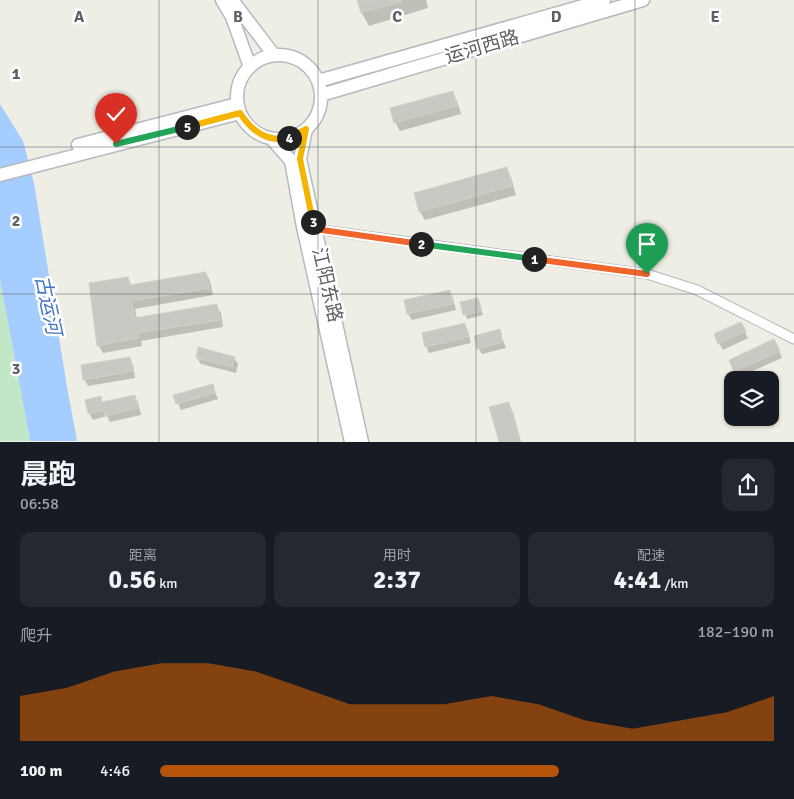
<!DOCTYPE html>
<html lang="zh">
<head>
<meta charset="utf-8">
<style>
	body { margin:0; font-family:Signika,"Noto Sans SC",sans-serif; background:#242831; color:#f1f3f6; height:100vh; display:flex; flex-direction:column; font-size:19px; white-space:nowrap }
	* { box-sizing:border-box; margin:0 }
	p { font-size:16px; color:#9ea1a6 }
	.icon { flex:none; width:28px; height:28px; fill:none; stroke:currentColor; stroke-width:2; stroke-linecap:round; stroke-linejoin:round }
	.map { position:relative; height:442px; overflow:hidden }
	.drawer { display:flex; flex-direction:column; background:#171b24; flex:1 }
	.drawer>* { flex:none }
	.fabs { position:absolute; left:724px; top:371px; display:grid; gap:10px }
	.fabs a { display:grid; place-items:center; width:55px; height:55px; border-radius:10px; background:#171b24; box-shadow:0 1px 4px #0004; font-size:25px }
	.pin { position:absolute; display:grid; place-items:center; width:42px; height:42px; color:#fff; margin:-51px -21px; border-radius:50% 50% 50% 0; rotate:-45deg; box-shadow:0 0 5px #0007 }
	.pin .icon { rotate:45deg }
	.km { position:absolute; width:25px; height:25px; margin:-12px; border-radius:50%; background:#222; color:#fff; font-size:14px; line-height:25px; text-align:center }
	.round { display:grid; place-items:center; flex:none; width:52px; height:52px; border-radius:10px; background:#242831 }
	.headline { display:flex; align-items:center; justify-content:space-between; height:85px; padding:0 20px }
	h1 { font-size:28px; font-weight:700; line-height:38px }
	.stats { display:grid; grid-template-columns:repeat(3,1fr); gap:8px; height:85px; padding:5px 20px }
	.stats div { display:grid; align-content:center; border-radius:10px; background:#242831; text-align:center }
	.stats b { font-size:25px; font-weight:700 }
	.stats small { font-size:14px; font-weight:400 }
	.stats p { font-size:14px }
	.chart { height:140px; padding:10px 20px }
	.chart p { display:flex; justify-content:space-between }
	.chart svg { width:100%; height:90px; margin-top:5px; fill:#b45309; opacity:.7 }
	ul { padding:0 20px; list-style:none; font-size:16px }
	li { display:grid; grid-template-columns:80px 60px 1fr; align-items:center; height:38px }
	li i { height:12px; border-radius:6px; background:#b45309 }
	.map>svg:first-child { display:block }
	.green { fill:#c1e7c6 }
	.water { fill:#a5cdff }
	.shadow { fill:#0003 }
	.building { fill:#cac8c2; stroke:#d4d1c3 }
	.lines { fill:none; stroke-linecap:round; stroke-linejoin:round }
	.street-casing { stroke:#b5b7bc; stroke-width:11 }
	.secondary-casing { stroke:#b6b9bf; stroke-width:15 }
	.street { stroke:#fff; stroke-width:9 }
	.secondary { stroke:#fff; stroke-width:12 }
	.split-1-casing { stroke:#fff; stroke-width:10 }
	.split-2-casing { stroke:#fff; stroke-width:10 }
	.split-3-casing { stroke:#fff; stroke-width:10 }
	.split-4-casing { stroke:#fff; stroke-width:10 }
	.split-5-casing { stroke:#fff; stroke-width:10 }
	.split-6-casing { stroke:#fff; stroke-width:10 }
	.split-1 { stroke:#f0652b; stroke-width:6 }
	.split-2 { stroke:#22a559; stroke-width:6 }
	.split-3 { stroke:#f0652b; stroke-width:6 }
	.split-4 { stroke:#f5b400; stroke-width:6 }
	.split-5 { stroke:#f5b400; stroke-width:6 }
	.split-6 { stroke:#22a559; stroke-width:6 }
	.grid { fill:none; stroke:#5d6066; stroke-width:1; stroke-opacity:0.55 }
	.labels { text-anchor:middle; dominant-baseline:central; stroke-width:5; stroke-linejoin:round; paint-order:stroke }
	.street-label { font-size:19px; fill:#5d6066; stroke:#fff }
	.water-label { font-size:20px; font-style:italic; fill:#4474c6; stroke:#fff }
	.grid-label { font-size:16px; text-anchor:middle; font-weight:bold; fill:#5d6066; stroke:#fff; stroke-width:5; stroke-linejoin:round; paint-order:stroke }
</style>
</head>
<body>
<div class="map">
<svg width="794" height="442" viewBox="0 0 794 442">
	<rect width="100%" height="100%" fill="#efeee5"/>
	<path class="green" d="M0 279 30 441H0Z"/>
	<path class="water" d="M0 104 23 141 34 183 67 387 77 441H30L0 279Z"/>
	<path class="shadow" d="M358 0H426L428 8 369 26 362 13Z
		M452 92 457 101 461 114 400 131 395 122Z
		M506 169 511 177 516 195 425 220 420 212Z
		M206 273 210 281 213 295 135 309 137 319 216 306 221 313 223 327 141 341 142 346 103 353 98 345 128 278 132 286Z
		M449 291 453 298 456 310 412 320 408 314Z
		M478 299 483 315 467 319 461 303Z
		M465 325 468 331 471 343 429 353 426 346Z
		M744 330 748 338 723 350 719 343Z
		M499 331 506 348 482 354 478 348Z
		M778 347 782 358 739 377 735 371Z
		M130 358 133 365 135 378 88 386 84 379Z
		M197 358H234L238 364 236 373 201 364Z
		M212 385 218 399 181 410 175 396Z
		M134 396 138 402 141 415 110 422 107 416 93 420 89 413 100 397 103 403Z
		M508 403 513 412 521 442H500Z"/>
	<path class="building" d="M357 0H401V2L361 13Z
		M453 91 457 106 394 123 390 108Z
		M507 167 512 186 419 212 414 193Z
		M206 272 209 288 132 301 134 318 217 304 220 320 137 333 138 338 97 346 89 283 128 277 130 285Z
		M450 290 453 304 407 314 404 300Z
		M478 298 482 311 463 315 460 302Z
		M741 322 746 331 718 344 714 334Z
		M465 323 468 337 425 347 422 333Z
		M500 329 503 342 477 349 474 336Z
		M774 339 780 351 734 372 729 360Z
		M198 347 235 357 232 367 196 358Z
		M130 357 133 371 83 380 81 365Z
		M213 384 215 393 176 404 173 395Z
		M135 395 138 408 105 416 104 410 88 414 85 400 101 396 102 402Z
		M509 402 520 442H499L489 407Z"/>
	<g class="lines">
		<defs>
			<path id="street" d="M315 229 647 274 697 290 794 339"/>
			<path id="secondary" d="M222 0 232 17 250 67
				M232 0 274 55
				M237 97a42 42 0 1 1 84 0a42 42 0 1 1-84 0Z
				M318 81 604 0
				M321 95 643 0
				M306 129 300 159 362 442
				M271 138 291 161 303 227 351 442
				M78 145 237 104
				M0 175 240 113"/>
		</defs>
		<use href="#street" class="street-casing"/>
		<use href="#secondary" class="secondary-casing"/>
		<use href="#street" class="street"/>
		<use href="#secondary" class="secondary"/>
	</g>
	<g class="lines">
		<defs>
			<path id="split-1" d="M534 259 647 274"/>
			<path id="split-2" d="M421 244 534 259"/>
			<path id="split-3" d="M313 222 315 229 421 244"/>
			<path id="split-4" d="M289 138 306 129 300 159 313 222"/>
			<path id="split-5" d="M187 127 240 113C251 130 267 143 289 138"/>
			<path id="split-6" d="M116 144 187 127"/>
		</defs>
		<use href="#split-1" class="split-1-casing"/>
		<use href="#split-2" class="split-2-casing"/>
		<use href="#split-3" class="split-3-casing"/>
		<use href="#split-4" class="split-4-casing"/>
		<use href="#split-5" class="split-5-casing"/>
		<use href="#split-6" class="split-6-casing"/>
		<use href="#split-1" class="split-1"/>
		<use href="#split-2" class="split-2"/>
		<use href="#split-3" class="split-3"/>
		<use href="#split-4" class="split-4"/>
		<use href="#split-5" class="split-5"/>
		<use href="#split-6" class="split-6"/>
	</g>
	<path class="grid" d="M159 0V442M318 0V442M476 0V442M635 0V442M0 147H794M0 294H794"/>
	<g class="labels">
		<g class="street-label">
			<text transform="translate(482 47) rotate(-16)">运河西路</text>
			<text transform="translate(327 285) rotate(77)">江阳东路</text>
		</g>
		<g class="water-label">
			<text transform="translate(48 305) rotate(78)">古运河</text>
		</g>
	</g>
	<g class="grid-label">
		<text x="79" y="22">A</text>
		<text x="238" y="22">B</text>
		<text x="397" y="22">C</text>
		<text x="556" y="22">D</text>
		<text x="715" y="22">E</text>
		<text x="16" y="79">1</text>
		<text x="16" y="226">2</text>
		<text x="16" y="374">3</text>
	</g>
</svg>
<div class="fabs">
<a><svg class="icon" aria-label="layers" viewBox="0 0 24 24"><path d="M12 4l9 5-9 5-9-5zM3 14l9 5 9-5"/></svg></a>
</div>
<div class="pin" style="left:647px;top:274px;background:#1e9e55"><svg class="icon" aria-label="arrive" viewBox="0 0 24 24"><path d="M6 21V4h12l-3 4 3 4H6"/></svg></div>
<div class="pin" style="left:116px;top:144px;background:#d93025"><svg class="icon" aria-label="check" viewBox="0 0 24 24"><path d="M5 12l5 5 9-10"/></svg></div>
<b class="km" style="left:534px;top:259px">1</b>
<b class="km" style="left:421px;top:244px">2</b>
<b class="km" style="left:313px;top:222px">3</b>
<b class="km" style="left:289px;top:138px">4</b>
<b class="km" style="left:187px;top:127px">5</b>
</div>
<section class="drawer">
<div class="headline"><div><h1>晨跑</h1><p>06:58</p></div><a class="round"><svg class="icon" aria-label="share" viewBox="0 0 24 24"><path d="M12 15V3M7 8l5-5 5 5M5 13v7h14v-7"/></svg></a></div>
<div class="stats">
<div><p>距离</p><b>0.56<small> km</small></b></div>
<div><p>用时</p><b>2:37</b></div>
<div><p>配速</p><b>4:41<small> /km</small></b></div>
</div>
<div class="chart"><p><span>爬升</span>182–190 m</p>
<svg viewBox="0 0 160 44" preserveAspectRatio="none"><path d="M0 44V22L10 18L20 10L30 6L40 6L50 10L60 18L70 26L80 26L90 26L100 22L110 26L120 34L130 38L140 34L150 30L160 22V44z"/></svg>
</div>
<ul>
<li><b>100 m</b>4:46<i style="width:65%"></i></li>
</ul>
</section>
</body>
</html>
